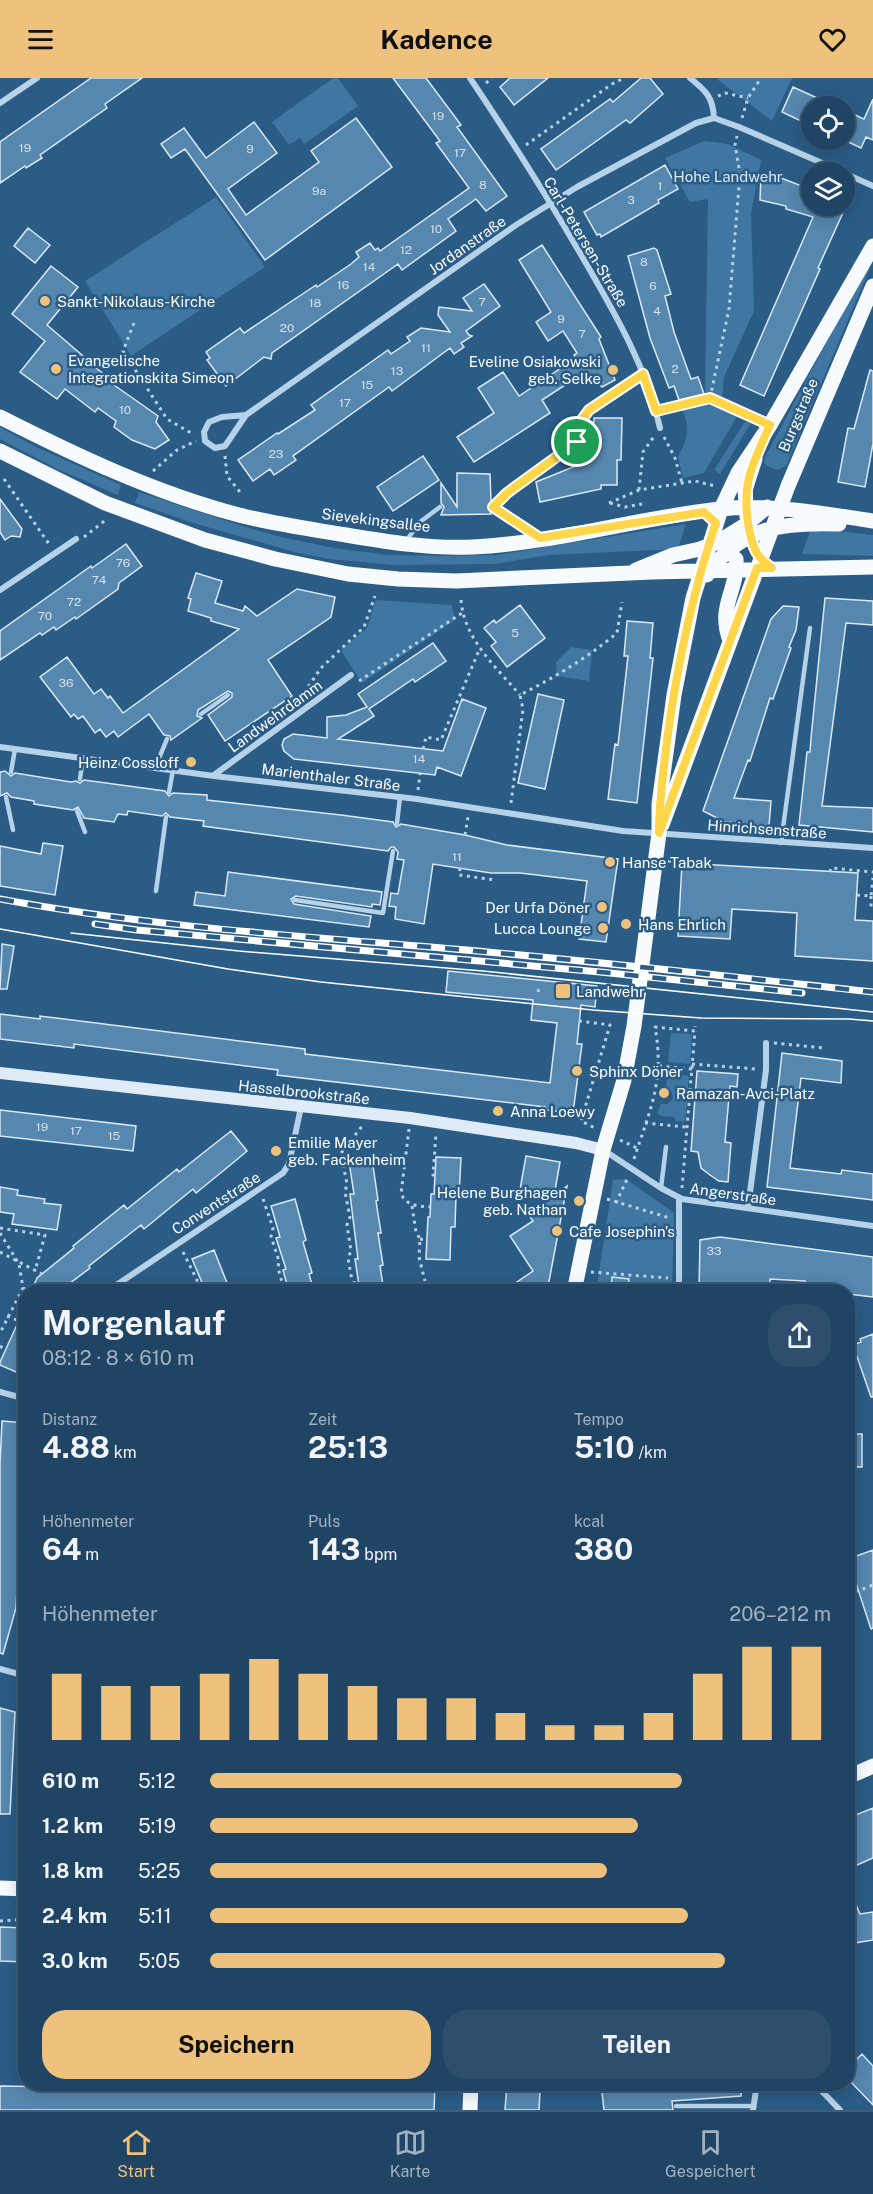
<!DOCTYPE html>
<html lang="de">
<head>
<meta charset="utf-8">
<style>
	body { margin:0; font-family:"Public Sans",sans-serif; background:#2d4f6d; color:#f1f3f6; height:100vh; display:flex; flex-direction:column; font-size:22px; white-space:nowrap }
	* { box-sizing:border-box; margin:0 }
	p { font-size:20px; color:#a2b1bf }
	.icon { flex:none; width:33px; height:33px; fill:none; stroke:currentColor; stroke-width:2; stroke-linecap:round; stroke-linejoin:round }
	.map { position:relative; flex:1; overflow:hidden }
	.sheet { position:absolute; left:18px; top:1206px; width:837px; height:807px; display:flex; flex-direction:column; background:#204564; border-radius:24px; box-shadow:0 3px 15px #0003,0 0 0 2px #3d5d78 }
	.sheet>* { flex:none }
	.tools { position:absolute; left:801px; top:18px; display:grid; gap:12px }
	.tools a { display:grid; place-items:center; width:54px; height:54px; border-radius:50%; background:#204564; box-shadow:0 3px 15px #0003,0 0 0 2px #3d5d78; font-size:30px }
	.pin { position:absolute; display:grid; place-items:center; width:51px; height:51px; color:#fff; margin:-26px; border:3px solid #fff; border-radius:50%; box-shadow:0 2px 6px #0007 }
	.round { display:grid; place-items:center; flex:none; width:63px; height:63px; border-radius:24px; background:#2d4f6d }
	.headline { display:flex; align-items:center; justify-content:space-between; height:102px; padding:0 24px }
	h1 { font-size:33px; font-weight:700; line-height:45px }
	.stats { display:grid; grid-template-columns:repeat(3,1fr); gap:9px; height:102px; padding:6px 24px }
	.stats div { display:grid; align-content:center }
	.stats b { font-size:30px; font-weight:700 }
	.stats small { font-size:16px; font-weight:400 }
	.stats p { font-size:16px }
	.chart { height:168px; padding:12px 24px }
	.chart p { display:flex; justify-content:space-between }
	.chart svg { width:100%; height:108px; margin-top:6px; stroke:#eec17d; stroke-width:6 }
	.cta { display:flex; gap:12px; margin-top:auto; padding:12px 24px }
	.cta a { flex:1; height:69px; border-radius:24px; background:#eec17d; color:#111; font-size:24px; font-weight:700; line-height:69px; text-align:center }
	.cta a+a { background:#2d4f6d; color:#f1f3f6 }
	ul { padding:0 24px; list-style:none; font-size:20px }
	li { display:grid; grid-template-columns:96px 72px 1fr; align-items:center; height:45px }
	li i { height:15px; border-radius:8px; background:#eec17d }
	header { display:flex; justify-content:space-between; align-items:center; height:78px; padding:0 24px; background:#eec17d; color:#111; font-size:27px; font-weight:700 }
	.tab-bar { display:flex; justify-content:space-around; align-items:center; height:84px; border-top:2px solid #3d5d78; background:#204564; font-size:16px; color:#a2b1bf }
	.tab-bar a { display:grid; justify-items:center; gap:3px }
	.tab-bar .active { color:#eec17d }
	.map>svg:first-child { display:block }
	.green { fill:#3f76a2 }
	.building { fill:#5687af; stroke:#d9e9f6; stroke-width:1.5 }
	.lines { fill:none; stroke-linecap:round; stroke-linejoin:round }
	.path { stroke:#b6d2e8; stroke-width:3; stroke-dasharray:3 4.5; stroke-linecap:butt }
	.lane { stroke:#b6d2e8; stroke-width:4.5 }
	.street { stroke:#b6d2e8; stroke-width:6 }
	.secondary { stroke:#dfecf7; stroke-width:12 }
	.primary { stroke:#f7fbfe; stroke-width:15 }
	.tram { stroke:#fff; stroke-width:1.5 }
	.rail-casing { stroke:#fff; stroke-width:7 }
	.rail { stroke:#2a5c86; stroke-width:4.5; stroke-dasharray:14; stroke-linecap:butt }
	.route-casing { stroke:#fff; stroke-width:12 }
	.route { stroke:#ffd54a; stroke-width:8 }
	.poi-dot { fill:#eec17d; stroke:#2a5c86; stroke-width:2 }
	.labels { text-anchor:middle; dominant-baseline:central; stroke-width:5; stroke-linejoin:round; paint-order:stroke }
	.number-label { font-size:12px; fill:#d5e1eb }
	.park-label { font-size:15px; fill:#d9e9f6; stroke:#2a5c86 }
	.street-label { font-size:15px; fill:#fff; stroke:#2a5c86 }
	.poi-label { font-size:15px; fill:#fff; stroke:#2a5c86; text-anchor:start }
</style>
</head>
<body>
<header><svg class="icon" aria-label="menu" viewBox="0 0 24 24"><path d="M4 6h16M4 12h16M4 18h16"/></svg>Kadence<svg class="icon" aria-label="heart" viewBox="0 0 24 24"><path d="M12 20l-8-8c-3-5 5-10 8-4 3-6 11-1 8 4z"/></svg></header>
<div class="map">
<svg width="873" height="2032" viewBox="0 0 873 2032">
	<rect width="100%" height="100%" fill="#2a5c86"/>
	<path class="green" d="M333 0H338L358 28 304 66 300 60 289 67 272 44Z
		M718 0H792L772 43 717 1Z
		M704 63 728 66 761 82 751 135 754 233 724 299 722 321 742 330 704 395 683 400 678 379C690 356 690 350 680 326L705 318 708 121 690 124 665 80Z
		M216 119 265 189 131 278 85 203Z
		M867 189 870 190 787 386C779 394 773 393 764 385L765 379Z
		M747 344 751 345 720 396 714 392 744 345Z
		M0 349 38 370 121 407 118 417 57 391 0 361Z
		M139 414 242 448 281 459 339 471 389 477 442 478 497 477 686 446 678 471 548 477 495 486 393 487 330 481 298 475 190 444 135 425Z
		M811 450 873 457V478L802 476Z
		M376 522 452 527 455 542 362 605 341 572 367 550Z
		M571 569 592 572 589 603 557 598 556 584Z
		M671 955 692 956 690 986 668 984Z
		M668 995 689 998 685 1044 675 1043V1039L661 1038 657 1035 661 1026H667L673 1021 672 1014 666 1009Z
		M626 1101 674 1135 672 1213 596 1214 613 1102Z"/>
	<path class="building" d="M91 0H142L105 26 107 30 40 77 42 80 26 90 25 88 0 105V64Z
		M393 0H426L461 47 457 49 507 118 486 133 476 121 448 141 456 153 402 192 398 186 272 275 271 281 264 279 226 308 207 282 210 280 206 274 240 250 244 255 316 207 317 209 351 186 359 179 356 174 370 165 375 172 378 170 380 173 469 110 436 65 440 63Z
		M510 0H548L514 27 500 9Z
		M641 0H650L663 16 630 45 626 42 556 92 541 71 610 21 613 24Z
		M793 9 835 28H812V48L799 42 782 34Z
		M873 21V62L866 59 861 70 844 62V32L864 41Z
		M356 40 392 89 265 182 185 71 171 80 161 66 184 50 206 80 254 44 277 75 228 111 246 137 319 84 311 73Z
		M665 87 678 111 658 122 659 125 618 149 601 159 600 156 597 157 584 134Z
		M761 97 776 98 812 112V128H846L818 190 820 191 764 318 740 307 813 139 786 131V128L760 122Z
		M28 150 50 167 35 185 14 168Z
		M542 167 601 259 599 261 615 302 602 309 597 304 594 307 585 294 542 322 550 335 474 384 457 359 494 335 478 310 503 294 519 318 576 280 574 277 577 275 563 253 548 263 536 244 551 234 519 182Z
		M654 170 657 172 671 216 665 218 674 254 691 301 698 299 704 316 679 322 674 308 669 310 650 260 628 178Z
		M51 188 78 209 47 247 89 283 88 284 116 305 114 307 158 338 156 344 169 362 155 371 132 362 114 349 116 343 98 330 95 334 65 311 57 321 20 294 45 263 12 236Z
		M484 206 500 228 466 253 469 257 472 258 461 265 464 269 454 276 450 270 392 313 389 309 293 378 296 382 274 397 270 391 253 403 238 382 277 355 278 356 315 332 311 327 388 272 391 276 410 263 407 259 421 250 450 254 438 237 439 229 472 233 463 220Z
		M870 292 873 293V366L865 409 838 404 848 350 854 351Z
		M594 340H622L621 382H617V407H601V411L540 424 536 404 588 383 589 344H594Z
		M423 378 439 402 393 433 377 409Z
		M457 395 490 396 491 424 489 429 491 436 441 437 444 429 441 425V405L457 429Z
		M0 421 22 451 20 459 11 458 5 462 0 454Z
		M126 466 142 488 119 505 118 511 76 541 75 539 56 552 54 549 42 557 40 555 0 582V553L91 488 92 490Z
		M196 495 222 503 215 525 243 533 245 528 257 538 297 511 335 519 331 539 268 582 292 618 225 663 208 637 232 619V615L228 613 198 632 197 638 202 640 171 662 170 658 164 657 149 636 118 659 114 653 106 659 100 651 95 655 83 638 78 641 74 636 71 639 40 599 67 579 94 616 101 611 108 620 110 618 123 635 239 551 211 543V540L188 533 191 521 188 520Z
		M825 520 873 523V547L846 545 822 728 873 730V754L799 747 807 674H810L811 660Z
		M520 527 545 560 507 589 491 568 496 564 484 550 494 542 496 545Z
		M783 528 799 529 796 552 789 569 791 570 773 621 770 620 750 683 748 682 734 720 771 723 769 748 725 744 703 733 771 541Z
		M627 543 653 545 650 580H653L637 725 608 721 615 666 618 667 628 578H624Z
		M433 565 446 583 415 604 413 601 369 631 374 638 338 661 443 673 462 621 486 630 461 698 437 689 435 697 294 681 284 673 282 667 284 661 293 656 327 660V639L346 637 367 629 358 616Z
		M538 616 564 622 545 711 518 705Z
		M5 693 11 698 15 695 71 704 76 703 80 705 84 702 165 713 169 718 173 715 207 717V722L341 737 393 744 396 749 401 746 465 757 507 767 618 781 606 864 579 861 587 803 520 795H491L433 786 424 846 395 841 396 829 389 828 391 815 398 816 404 782 397 781 398 774 394 769H391L388 773 203 748 204 743 170 739 166 735 162 738 128 733 127 737 118 736 114 744 84 740 78 729 73 732 34 726V723L11 719 7 715 0 718V694Z
		M43 765 63 768 55 817 0 808V768L41 776Z
		M682 785 858 795 855 842 873 843V883L795 878 797 835 732 831 730 861 678 858Z
		M228 794 382 814 380 827 372 826V829L296 818 291 821 294 826 371 838 369 849 194 827 196 814 225 818Z
		M2 866 14 868 7 911H0Z
		M448 893 597 908 595 929 581 927 577 966H582L573 1035 545 1032V1029L277 997 278 992 74 966V970L0 961V936L40 941V938L305 971V976L550 1005 557 945 531 942 533 922 446 914Z
		M782 975 842 983 841 1005 801 1000 790 1090 841 1096 842 1092 873 1096V1122L767 1109Z
		M697 993 738 996 737 1009 730 1008 725 1064 731 1065 728 1104 719 1103 710 1097 701 1090 698 1074 691 1073Z
		M0 1032 136 1048 133 1073 0 1058Z
		M231 1053 247 1073 234 1084 196 1115 193 1111 144 1151 141 1147 89 1188 90 1190 69 1206 66 1214H31L37 1200 74 1170 73 1168 124 1127 127 1131 177 1091 179 1094Z
		M526 1078 560 1084 554 1118 567 1108 547 1214H515L517 1204 533 1193 510 1158 533 1143 528 1136 548 1121 519 1117Z
		M436 1079 461 1080 459 1117H456L455 1149H451L450 1182 426 1181 428 1139H430L431 1116H434Z
		M372 1081 378 1122 376 1123 381 1155H378L383 1187 380 1188 384 1214H360L355 1181H358L350 1116H354L349 1084Z
		M0 1109 18 1112 17 1117 45 1121 44 1125 61 1127 57 1152 12 1146 14 1136 0 1134Z
		M295 1121 306 1162 303 1164 312 1195 309 1196 314 1214H289L283 1192 286 1191 276 1160 280 1159 271 1128Z
		M720 1159 873 1179V1219L848 1216V1214L804 1212 805 1203 770 1201V1214H699L700 1162Z
		M214 1172 229 1210 221 1214H206L192 1181Z
		M612 1199 629 1201 628 1214H611Z
		M26 1227V1291L23 1297 0 1287V1284Z
		M873 1256V1319H871L853 1267 861 1264 860 1261Z
		M2 1343 26 1345V1377H24L16 1530 3 1576 0 1575V1386Z
		M848 1356H862V1389H848Z
		M873 1472V1550L871 1551 848 1481Z
		M0 1630 15 1634 10 1736H0Z
		M873 1730V1780L848 1791V1740Z
		M848 1808 860 1836 873 1834V1862L848 1866Z
		M0 1849 26 1850V1884L0 1883Z
		M848 1974 856 1982 862 1976 873 1988V2027L848 2001Z
		M407 2006H435L434 2032H0V2008L252 2012V2007H306L338 2008V2012L407 2013Z
		M507 2006H537V2012L540 2013 539 2032H505Z
		M601 2006H742L741 2018 672 2023 673 2032H604Z"/>
	<g class="lines">
		<path class="path" d="M486 5 492 0
			M718 18 725 15 748 20
			M742 40 748 20 761 0
			M526 67 612 6 624 0
			M134 245 123 273 167 341 193 356
			M710 320 729 231 740 96 735 67 737 58
			M664 331 710 320 757 341
			M664 359 675 380 682 405
			M225 378 227 398 240 414
			M153 393 177 372 196 363
			M4 401 49 466
			M639 412 643 374 655 357
			M609 425 639 412 695 403 715 408
			M610 425 625 429 642 426
			M84 459 107 441
			M461 522C464 561 496 589 520 617
			M359 603 462 535
			M300 621 321 590 364 549 375 518
			M423 671 426 659 441 662 480 570
			M418 712 420 696
			M511 725 523 631 520 617C555 599 587 580 617 555L622 524
			M465 757 468 739
			M668 783 679 784
			M460 790 459 797 495 802
			M830 794 831 790 873 794
			M857 817 871 818 873 800
			M871 818V830L873 831
			M538 914 539 910
			M579 943 610 947 581 1043 595 1050
			M774 965 825 970
			M692 986 756 991
			M659 988 692 991
			M645 1045 686 1049
			M409 1051 401 1116C407 1128 418 1128 430 1129
			M620 1062 637 1070
			M634 1081C650 1031 665 1003 655 949L695 953V948
			M435 1097H433L436 1056
			M682 1110 695 953
			M263 1121 273 1150 271 1158 279 1183 278 1190 285 1214
			M607 1121 670 1140
			M616 1125 628 1099
			M412 1128 416 1154 420 1161 419 1179 425 1203
			M0 1150 45 1157 35 1193
			M0 1155 19 1186 23 1210 0 1255
			M420 1161 426 1162
			M0 1174 42 1196
			M183 1174 197 1202 195 1209 197 1214
			M591 1194 668 1200
			M353 1205 359 1204
			M159 1206 166 1212 195 1209
			M68 1208 73 1214
			M23 1210 31 1214
			M354 1214 348 1180 351 1173 347 1147 350 1139 345 1114 347 1106 341 1075 363 1047
			M393 1214 395 1211
			M7 1238 19 1243
			M0 1268 5 1272
			M848 1420 850 1422 851 1448 848 1455
			M848 1512 858 1513 873 1507
			M0 1843 26 1841"/>
		<path class="lane" d="M537 459 493 429 507 415 577 364 575 351 589 332 643 296
			M406 463 420 444 440 429
			M201 636 228 617
			M155 690 167 661
			M11 694 15 671
			M80 701 83 680
			M169 714 173 692
			M6 719 13 752
			M77 733 85 754
			M397 745 400 719
			M781 765 810 550
			M156 813 166 739
			M295 822 383 835 393 773
			M661 1110 666 1069
			M676 2028H753"/>
		<path class="street" d="M470 0C511 61 550 123 587 187 617 239 647 291 660 350
			M690 0C706 13 713 19 714 40
			M0 25 37 0
			M714 40 739 49 843 94
			M844 95 873 108
			M246 337 222 339 209 344 204 354 205 363 215 370 225 368 246 337 516 147 577 109 696 45 714 40
			M0 512 76 461
			M0 669 214 698 417 721 623 753 873 770
			M214 697 351 597
			M605 1073 661 1110 682 1121 873 1148
			M679 1120V1214
			M748 1130 766 992V965
			M106 1214 283 1095 289 1086 301 1029
			M0 1314 26 1321
			M0 1591 26 1598
			M815 2006 840 2032
			M753 2032 757 2006"/>
		<path class="secondary" d="M0 995 410 1040 576 1065 603 1072"/>
		<path class="primary" d="M0 339C77 378 155 415 239 437 274 446 310 451 346 457 388 464 430 471 473 469 555 465 637 440 720 431 771 426 822 435 873 443
			M0 373 105 425 205 462 275 481 348 496 398 501 456 503 652 494 873 489
			M747 439 745 412 755 381
			M636 492 673 477 700 471 718 464 744 448 767 429
			M707 497C740 448 785 444 839 446
			M730 563C717 527 738 514 736 481
			M662 747 788 408 873 208
			M574 1214 603 1072 624 1002 634 948 659 755V726L674 617 693 520 721 431 738 395 770 347 873 168
			M848 1699 873 1688
			M0 1810 26 1811
			M470 2032 471 2006"/>
		<path class="tram" d="M0 851 228 891 321 904 593 932 701 940 849 941 873 943
			M71 855 239 873 483 893 873 934"/>
		<defs>
			<path id="rail" d="M0 821C150 849 302 858 454 871 594 883 734 899 873 914
				M95 846 137 852 600 894 802 915"/>
		</defs>
		<use href="#rail" class="rail-casing"/>
		<use href="#rail" class="rail"/>
	</g>
	<g class="lines">
		<defs>
			<path id="route" d="M643 296 656 333 710 320 770 347C752 388 741 404 749 451 753 470 756 479 772 490H757L659 755C659 721 664 688 668 655 678 583 693 513 716 445L704 434 540 460 493 429 507 415 577 364 575 351 589 332Z"/>
		</defs>
		<use href="#route" class="route-casing"/>
		<use href="#route" class="route"/>
	</g>
	<g class="poi-dot">
		<circle cx="45" cy="223" r="6"/>
		<circle cx="56" cy="291" r="6"/>
		<circle cx="613" cy="292" r="6"/>
		<circle cx="191" cy="684" r="6"/>
		<circle cx="610" cy="784" r="6"/>
		<circle cx="602" cy="829" r="6"/>
		<circle cx="626" cy="846" r="6"/>
		<circle cx="603" cy="850" r="6"/>
		<rect x="555" y="905" width="16" height="16" rx="3"/>
		<circle cx="577" cy="993" r="6"/>
		<circle cx="664" cy="1015" r="6"/>
		<circle cx="498" cy="1033" r="6"/>
		<circle cx="276" cy="1073" r="6"/>
		<circle cx="579" cy="1123" r="6"/>
		<circle cx="557" cy="1153" r="6"/>
	</g>
	<g class="labels">
		<g class="number-label">
			<text x="438" y="38">19</text>
			<text x="25" y="70">19</text>
			<text x="250" y="71">9</text>
			<text x="460" y="75">17</text>
			<text x="483" y="107">8</text>
			<text x="660" y="108">1</text>
			<text x="319" y="113">9a</text>
			<text x="631" y="122">3</text>
			<text x="436" y="151">10</text>
			<text x="406" y="172">12</text>
			<text x="644" y="184">8</text>
			<text x="369" y="189">14</text>
			<text x="343" y="207">16</text>
			<text x="653" y="208">6</text>
			<text x="482" y="224">7</text>
			<text x="315" y="225">18</text>
			<text x="657" y="233">4</text>
			<text x="561" y="241">9</text>
			<text x="287" y="250">20</text>
			<text x="582" y="256">7</text>
			<text x="426" y="270">11</text>
			<text x="675" y="291">2</text>
			<text x="397" y="293">13</text>
			<text x="367" y="307">15</text>
			<text x="345" y="325">17</text>
			<text x="125" y="332">10</text>
			<text x="276" y="376">23</text>
			<text x="123" y="485">76</text>
			<text x="99" y="502">74</text>
			<text x="74" y="524">72</text>
			<text x="45" y="538">70</text>
			<text x="515" y="555">5</text>
			<text x="66" y="605">36</text>
			<text x="419" y="681">14</text>
			<text x="457" y="779">11</text>
			<text x="42" y="1049">19</text>
			<text x="76" y="1053">17</text>
			<text x="114" y="1058">15</text>
			<text x="714" y="1173">33</text>
		</g>
		<g class="park-label">
			<text x="728" y="98">Hohe Landwehr</text>
		</g>
		<g class="street-label">
			<text transform="translate(586 164) rotate(59)">Carl-Petersen-Straße</text>
			<text transform="translate(467 167) rotate(-35)">Jordanstraße</text>
			<text transform="translate(798 337) rotate(-67)">Burgstraße</text>
			<text transform="translate(376 442) rotate(7)">Sievekingsallee</text>
			<text transform="translate(275 638) rotate(-36)">Landwehrdamm</text>
			<text transform="translate(331 699) rotate(7)">Marienthaler Straße</text>
			<text transform="translate(767 751) rotate(4)">Hinrichsenstraße</text>
			<text transform="translate(304 1014) rotate(6)">Hasselbrookstraße</text>
			<text transform="translate(733 1116) rotate(8)">Angerstraße</text>
			<text transform="translate(216 1125) rotate(-33)">Conventstraße</text>
		</g>
		<g class="poi-label">
			<text x="57" y="223">Sankt-Nikolaus-Kirche</text>
			<text x="68" y="282">Evangelische<tspan x="68" dy="17">Integrationskita Simeon</tspan></text>
			<text x="601" y="283" text-anchor="end">Eveline Osiakowski<tspan x="601" dy="17">geb. Selke</tspan></text>
			<text x="179" y="684" text-anchor="end">Heinz Cossloff</text>
			<text x="622" y="784">Hanse Tabak</text>
			<text x="590" y="829" text-anchor="end">Der Urfa Döner</text>
			<text x="638" y="846">Hans Ehrlich</text>
			<text x="591" y="850" text-anchor="end">Lucca Lounge</text>
			<text x="576" y="913">Landwehr</text>
			<text x="589" y="993">Sphinx Döner</text>
			<text x="676" y="1015">Ramazan-Avci-Platz</text>
			<text x="510" y="1033">Anna Loewy</text>
			<text x="288" y="1064">Emilie Mayer<tspan x="288" dy="17">geb. Fackenheim</tspan></text>
			<text x="567" y="1114" text-anchor="end">Helene Burghagen<tspan x="567" dy="17">geb. Nathan</tspan></text>
			<text x="569" y="1153">Cafe Josephin's</text>
		</g>
	</g>
</svg>
<div class="tools">
<a><svg class="icon" aria-label="locate" viewBox="0 0 24 24"><circle cx="12" cy="12" r="6"/><path d="M12 2v4M12 18v4M2 12h4M18 12h4"/></svg></a>
<a><svg class="icon" aria-label="layers" viewBox="0 0 24 24"><path d="M12 4l9 5-9 5-9-5zM3 14l9 5 9-5"/></svg></a>
</div>
<div class="pin" style="left:577px;top:364px;background:#1e9e55"><svg class="icon" aria-label="arrive" viewBox="0 0 24 24"><path d="M6 21V4h12l-3 4 3 4H6"/></svg></div>
<section class="sheet">
<div class="headline"><div><h1>Morgenlauf</h1><p>08:12 · 8 × 610 m</p></div><a class="round"><svg class="icon" aria-label="share" viewBox="0 0 24 24"><path d="M12 15V3M7 8l5-5 5 5M5 13v7h14v-7"/></svg></a></div>
<div class="stats">
<div><p>Distanz</p><b>4.88<small> km</small></b></div>
<div><p>Zeit</p><b>25:13</b></div>
<div><p>Tempo</p><b>5:10<small> /km</small></b></div>
</div>
<div class="stats">
<div><p>Höhenmeter</p><b>64<small> m</small></b></div>
<div><p>Puls</p><b>143<small> bpm</small></b></div>
<div><p>kcal</p><b>380</b></div>
</div>
<div class="chart"><p><span>Höhenmeter</span>206–212 m</p>
<svg viewBox="0 0 160 44" preserveAspectRatio="none"><path d="M5 44V17M15 44V22M25 44V22M35 44V17M45 44V11M55 44V17M65 44V22M75 44V27M85 44V27M95 44V33M105 44V38M115 44V38M125 44V33M135 44V17M145 44V6M155 44V6"/></svg>
</div>
<ul>
<li><b>610 m</b>5:12<i style="width:76%"></i></li>
<li><b>1.2 km</b>5:19<i style="width:69%"></i></li>
<li><b>1.8 km</b>5:25<i style="width:64%"></i></li>
<li><b>2.4 km</b>5:11<i style="width:77%"></i></li>
<li><b>3.0 km</b>5:05<i style="width:83%"></i></li>
</ul>
<div class="cta"><a>Speichern</a><a>Teilen</a></div>
</section>
</div>
<nav class="tab-bar">
<a class="active"><svg class="icon" aria-label="home" viewBox="0 0 24 24"><path d="M3 11l9-7 9 7M6 9v11h12V9"/></svg>Start</a>
<a><svg class="icon" aria-label="map" viewBox="0 0 24 24"><path d="M3 6l6-2 6 2 6-2v14l-6 2-6-2-6 2zM9 4v14M15 6v14"/></svg>Karte</a>
<a><svg class="icon" aria-label="saved" viewBox="0 0 24 24"><path d="M7 4h10v16l-5-4-5 4z"/></svg>Gespeichert</a>
</nav>
</body>
</html>
